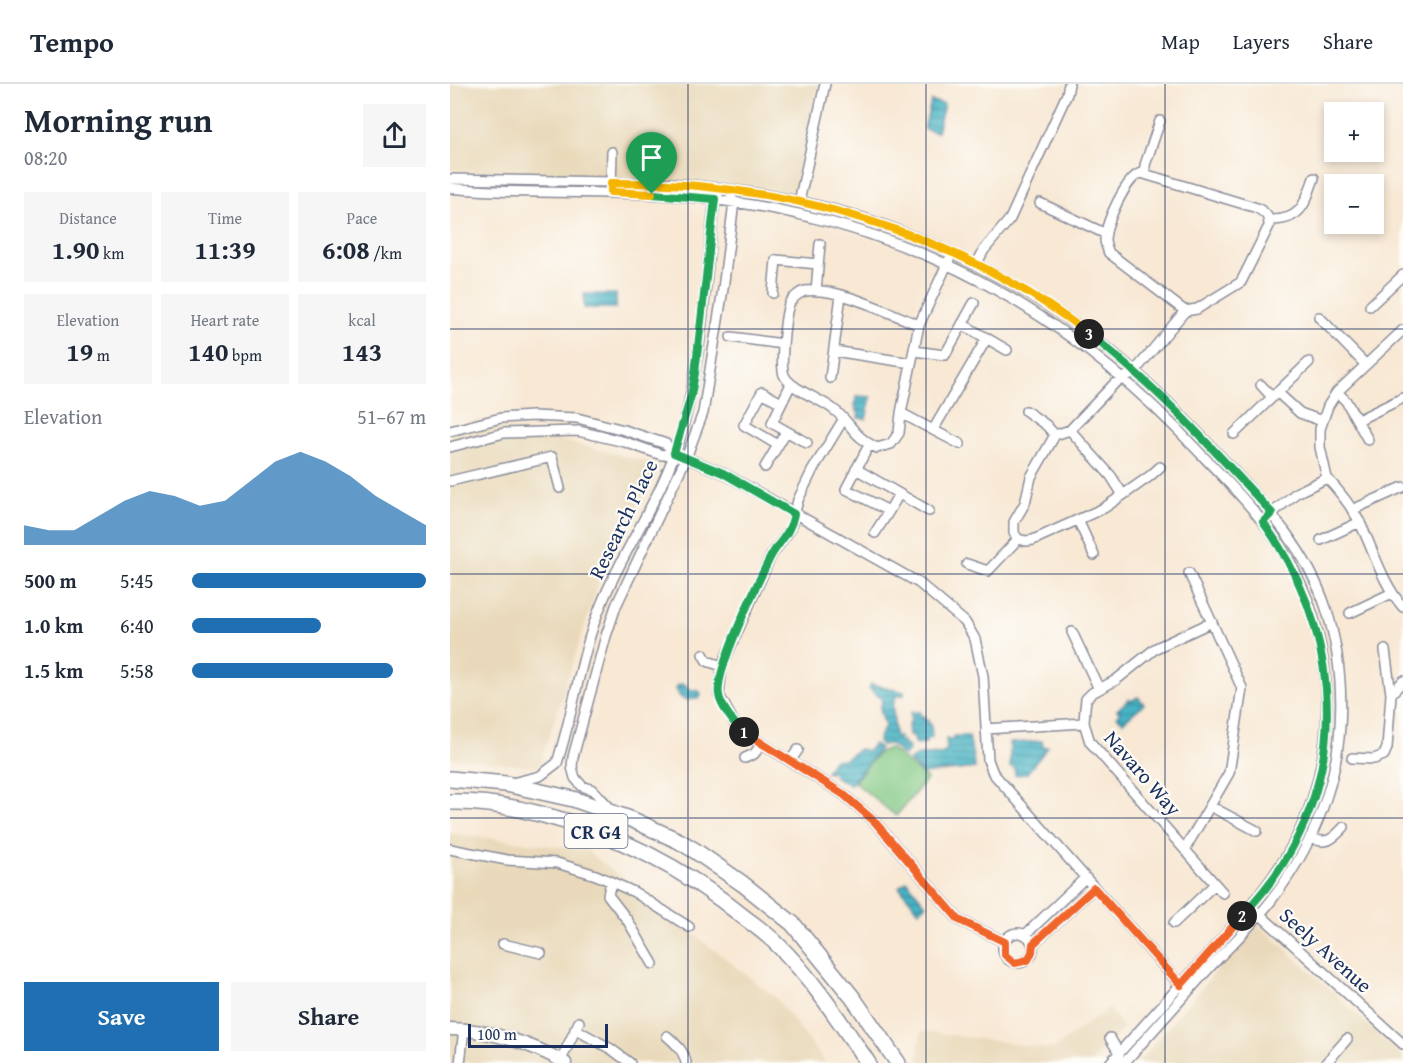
<!DOCTYPE html>
<html lang="en">
<head>
<meta charset="utf-8">
<style>
	body { margin:0; font-family:"Gentium Book Plus",serif; background:#f6f6f7; color:#1f2937; height:100vh; display:flex; flex-direction:column; font-size:22px; white-space:nowrap }
	* { box-sizing:border-box; margin:0 }
	p { font-size:20px; color:#747a83 }
	.icon { flex:none; width:33px; height:33px; fill:none; stroke:currentColor; stroke-width:2; stroke-linecap:round; stroke-linejoin:round }
	.map { position:relative; flex:1; overflow:hidden }
	.side { display:flex; flex-direction:column; background:#fff; width:450px }
	.side>* { flex:none }
	.fabs { position:absolute; left:874px; top:18px; display:grid; gap:12px }
	.fabs a { display:grid; place-items:center; width:60px; height:60px; border-radius:0px; background:#fff; box-shadow:0 3px 9px #0003; font-size:30px }
	.scale { position:absolute; left:18px; bottom:15px; width:140px; box-sizing:border-box; padding-left:6px; border:3px solid #1b2f5e; border-top:0; font-size:16px; line-height:21px; white-space:nowrap; color:#1b2f5e; -webkit-text-stroke:4px #fdfcf7; paint-order:stroke }
	.pin { position:absolute; display:grid; place-items:center; width:51px; height:51px; color:#fff; margin:-62px -26px; border-radius:50% 50% 50% 0; rotate:-45deg; box-shadow:0 0 6px #0007 }
	.pin .icon { rotate:45deg }
	.km { position:absolute; width:30px; height:30px; margin:-15px; border-radius:50%; background:#222; color:#fff; font-size:16px; line-height:30px; text-align:center }
	.round { display:grid; place-items:center; flex:none; width:63px; height:63px; border-radius:0px; background:#f6f6f7 }
	.summary { display:flex; align-items:center; justify-content:space-between; height:102px; padding:0 24px }
	h1 { font-size:33px; font-weight:700; line-height:45px }
	.metrics { display:grid; grid-template-columns:repeat(3,1fr); gap:9px; height:102px; padding:6px 24px }
	.metrics div { display:grid; align-content:center; border-radius:0px; background:#f6f6f7; text-align:center }
	.metrics b { font-size:26px; font-weight:700 }
	.metrics small { font-size:16px; font-weight:400 }
	.metrics p { font-size:16px }
	.chart { height:168px; padding:12px 24px }
	.chart p { display:flex; justify-content:space-between }
	.chart svg { width:100%; height:108px; margin-top:6px; fill:#1f6fb2; opacity:.7 }
	.action { display:flex; gap:12px; margin-top:auto; padding:12px 24px }
	.action a { flex:1; height:69px; border-radius:0px; background:#1f6fb2; color:#fff; font-size:24px; font-weight:700; line-height:69px; text-align:center }
	.action a+a { background:#f6f6f7; color:#1f2937 }
	ul { padding:0 24px; list-style:none; font-size:20px }
	li { display:grid; grid-template-columns:96px 72px 1fr; align-items:center; height:45px }
	li i { height:15px; border-radius:8px; background:#1f6fb2 }
	header { display:flex; align-items:center; gap:36px; box-sizing:border-box; height:84px; padding:0 30px; background:#fff; border-bottom:2px solid #e0e1e3 }
	header strong { font-size:28px }
	nav { display:flex; gap:33px; margin-inline-start:auto; font-size:21px }
	main { display:flex; flex:1; min-height:0 }
	.map>svg:first-child { display:block }
	.built { fill:#e9d9ba }
	.garden { fill:#80c782; stroke:#4e7b70; stroke-width:1.5 }
	.water { fill:url(#water-rules); stroke:#317191; stroke-width:1.5 }
	.lines { fill:none; stroke-linecap:round; stroke-linejoin:round }
	.minor-casing { stroke:#8a8c99; stroke-width:12 }
	.major-casing { stroke:#8a8c99; stroke-width:15 }
	.highway-casing { stroke:#8a8c99; stroke-width:18 }
	.minor { stroke:#fff; stroke-width:9 }
	.major { stroke:#fff; stroke-width:12 }
	.highway { stroke:#fff; stroke-width:15 }
	.split-1-casing { stroke:#fff; stroke-width:12 }
	.split-2-casing { stroke:#fff; stroke-width:12 }
	.split-3-casing { stroke:#fff; stroke-width:12 }
	.split-4-casing { stroke:#fff; stroke-width:12 }
	.split-1 { stroke:#22a559; stroke-width:8 }
	.split-2 { stroke:#f0652b; stroke-width:8 }
	.split-3 { stroke:#22a559; stroke-width:8 }
	.split-4 { stroke:#f5b400; stroke-width:8 }
	.grid { fill:none; stroke:#1b2f5e; stroke-width:1.5; stroke-opacity:0.55 }
	.labels { text-anchor:middle; dominant-baseline:central; stroke-width:4.5; stroke-linejoin:round; paint-order:stroke }
	.shield { fill:#fdfcf7; stroke:#5f6c8c; stroke-width:1.5 }
	.shield-label { font-size:20px; font-weight:bold; fill:#1b2f5e }
	.street-label { font-size:21px; fill:#1b2f5e; stroke:#fdfcf7 }
</style>
</head>
<body>
<header>
<strong>Tempo</strong>
<nav><a>Map</a><a>Layers</a><a>Share</a></nav>
</header>
<main>
<section class="side">
<div class="summary"><div><h1>Morning run</h1><p>08:20</p></div><a class="round"><svg class="icon" aria-label="share" viewBox="0 0 24 24"><path d="M12 15V3M7 8l5-5 5 5M5 13v7h14v-7"/></svg></a></div>
<div class="metrics">
<div><p>Distance</p><b>1.90<small> km</small></b></div>
<div><p>Time</p><b>11:39</b></div>
<div><p>Pace</p><b>6:08<small> /km</small></b></div>
</div>
<div class="metrics">
<div><p>Elevation</p><b>19<small> m</small></b></div>
<div><p>Heart rate</p><b>140<small> bpm</small></b></div>
<div><p>kcal</p><b>143</b></div>
</div>
<div class="chart"><p><span>Elevation</span>51–67 m</p>
<svg viewBox="0 0 160 44" preserveAspectRatio="none"><path d="M0 44V36L10 38L20 38L30 32L40 26L50 22L60 24L70 28L80 26L90 18L100 10L110 6L120 10L130 16L140 24L150 30L160 36V44z"/></svg>
</div>
<ul>
<li><b>500 m</b>5:45<i style="width:100%"></i></li>
<li><b>1.0 km</b>6:40<i style="width:55%"></i></li>
<li><b>1.5 km</b>5:58<i style="width:86%"></i></li>
</ul>
<div class="action"><a>Save</a><a>Share</a></div>
</section>
<div class="map">
<svg width="953" height="979" viewBox="0 0 953 979">
	<defs>
		<pattern id="water-rules" width="6" height="5" patternUnits="userSpaceOnUse" patternTransform="scale(1.5)"><rect width="6" height="5" fill="#47b3c4"/><path d="M0 2.5h6" fill="none" stroke="#3a92a2"/></pattern>
	</defs>
	<rect width="100%" height="100%" fill="#fdfcf7"/>
	<filter id="ink" filterUnits="userSpaceOnUse"><feTurbulence type="fractalNoise" baseFrequency=".0167" numOctaves="2"/><feDisplacementMap in="SourceGraphic" scale="12" xChannelSelector="R" yChannelSelector="G"/><feConvolveMatrix kernelMatrix="1 2 1 2 8 2 1 2 1" color-interpolation-filters="sRGB"/></filter>
	<filter id="wash" filterUnits="userSpaceOnUse"><feTurbulence type="fractalNoise" baseFrequency=".008" numOctaves="4" result="noise"/><feDisplacementMap in="SourceGraphic" scale="24" xChannelSelector="R" yChannelSelector="G"/><feGaussianBlur stdDeviation="1.35" result="paint"/><feColorMatrix in="noise" values="0 0 0 0 0 0 0 0 0 0 0 0 0 0 0 0 0 1.4 0 .05"/><feComposite in="paint" operator="in"/></filter>
	<g filter="url(#wash)">
		<rect width="100%" height="100%" fill="#f8e8d4"/>
		<path class="built" d="M0 0H369L345 110 301 102 0 86Z
			M27 336 210 381 151 491 89 683 0 674V343Z
			M0 749 136 766 325 913 376 979H0Z
			M807 839 953 973V979H688Z
			M659 924 674 944 641 979H471L468 974 471 947 603 965Z"/>
		<path class="garden" d="M440 664 477 695 446 732 404 698 429 668Z"/>
		<path class="water" d="M481 17 494 20 487 48 474 45Z
			M134 210H166V224H134Z
			M406 312 421 313 416 335 408 334 409 327H406V323L405 322Z
			M232 600 236 601 238 605 249 607 251 610 249 614 237 616 230 613 226 605 228 601Z
			M421 600 454 608V611L446 612 443 622 445 653H449V657H453L454 661H458L459 667 454 672 440 660 431 661 428 658 429 656 428 655 435 642 430 624 432 619 431 614 419 604Z
			M688 613 694 620 673 638 667 632 670 629 667 626 679 615 681 617Z
			M461 628H470V632H474V636H478L479 640H481L482 654 476 655V659L465 660 464 652H459L458 639 461 638Z
			M504 652H519L525 684 473 690 459 677C467 668 481 671 492 670L497 665 496 655H504Z
			M592 657 593 663H598L576 690 565 691 564 683H560V659Z
			M424 660 430 664 400 701 384 692 385 690 382 687 380 689 376 687 383 676 395 675 409 665 418 667Z
			M457 797 476 821 469 827 449 803Z"/>
	</g>
	<g filter="url(#ink)">
		<g class="lines">
			<defs>
				<path id="minor" d="M691 89 807 124C816 129 819 132 819 142L791 198 747 225 735 227 659 169C657 164 655 160 655 155 656 139 676 93 691 89Z
					M695 90V81L710 37
					M0 95 218 99C296 105 377 119 450 147 525 176 598 216 661 267 705 303 744 344 782 385 820 427 858 469 876 524 895 583 896 653 877 711 865 750 845 786 820 818 802 841 780 862 760 883 731 915 703 947 674 979
					M161 103 162 68
					M0 104C54 110 109 107 163 109 226 110 287 116 348 130 510 167 637 248 749 368 776 396 804 424 826 456 878 531 890 630 862 716 842 780 797 826 754 875 722 910 691 945 660 979
					M349 118 375 0
					M590 119 656 150
					M819 136C851 137 855 120 864 94
					M526 181 534 166 560 135 617 10 619 0
					M366 207 370 160
					M323 209 326 176 368 180
					M920 222 953 191
					M869 233 916 281
					M512 240 557 266
					M469 241C439 229 386 202 355 207 350 208 343 214 340 218 335 228 330 281 334 291 340 305 371 315 383 325 401 338 403 353 427 364L441 360 449 349 451 329 469 241 499 176
					M281 253 333 260
					M384 267 461 279
					M464 267 495 271 524 219
					M380 294 391 211
					M341 300 322 339 357 359
					M811 301 822 313
					M827 308 850 329 872 337
					M887 308 896 317 918 356
					M576 327 596 341 605 351
					M451 329 483 346 537 254
					M393 336 362 387 348 416 341 444 321 472 272 582 269 611 287 644 393 710 424 737 509 836 555 858
					M908 336 953 314
					M483 346 510 360
					M620 346 661 392 673 411 654 424 583 456 576 457 568 455 564 449V438L575 419 581 393 605 351Z
					M620 346 664 300 685 287 735 227
					M0 347 51 334 82 332 127 334 174 346 216 360 224 369 273 389 469 499 515 538 525 555 533 592 538 676 543 689 734 905
					M784 350 859 278
					M328 361 294 341 312 308 331 319
					M419 361 396 405 439 427 449 410
					M0 363 54 349 128 347 175 358 212 371 224 369
					M315 383 336 348
					M406 385 479 427
					M877 394 870 363V345L878 322 887 308 953 246
					M877 394C890 408 902 423 910 439 924 467 932 499 953 523
					M0 397 102 373 110 404
					M673 411 700 392 710 383
					M902 426 953 403
					M819 432 846 409 877 394
					M628 436 644 471
					M425 449 439 427
					M871 456 910 438
					M517 480 538 487 568 455
					M900 529 942 509
					M762 538 706 564 666 596 642 609 636 615 635 624 634 639 640 658 773 809
					M622 548 649 605
					M253 570 257 577 272 582
					M941 610 953 597
					M536 645 634 639
					M295 674 304 670 312 660
					M902 674 924 675 934 671 937 664 941 610 935 566
					M340 677 348 666
					M62 699 90 692 107 679C124 627 130 572 151 521 174 464 213 412 230 353 253 276 255 194 265 115L268 112
					M760 722 807 747
					M161 725 143 706 132 702 125 694 122 683 123 673 156 552 166 522 236 374 253 329 273 205 284 118 281 113
					M860 753C876 762 883 755 894 743
					M0 765 57 776 107 779 146 791 184 808 239 843
					M735 765 779 689 792 604 739 489
					M161 798 158 811 178 837 203 880
					M805 826 953 960
					M724 839 765 800
					M553 864a15 15 0 1 1 30 0a15 15 0 1 1-30 0Z
					M575 851 635 794
					M53 860 91 869
					M583 860 644 804
					M125 945 161 965 180 979
					M217 952C226 960 234 967 236 979
					M660 954 669 969V974
					M111 976 129 938
					M10 979 14 945
					M876 979 897 955"/>
				<path id="major" d="M0 945C36 945 84 960 115 979"/>
				<path id="highway" d="M0 695 56 700 123 715 183 736 229 757 244 766 293 800 343 840 403 914 448 979
					M0 718C31 717 60 722 90 730 166 749 234 784 295 834 306 842 317 850 327 860 363 895 390 938 418 979"/>
			</defs>
			<use href="#minor" class="minor-casing"/>
			<use href="#major" class="major-casing"/>
			<use href="#highway" class="highway-casing"/>
			<use href="#minor" class="minor"/>
			<use href="#major" class="major"/>
			<use href="#highway" class="highway"/>
		</g>
	</g>
	<g class="lines" filter="url(#ink)">
		<defs>
			<path id="split-1" d="M202 110 265 115 245 289 241 312 224 369 273 389 344 430C340 451 329 457 320 474 308 498 264 588 269 611 270 621 286 643 294 648"/>
			<path id="split-2" d="M294 648 393 710 424 737 509 836 555 858V871L565 879 578 876 582 868 583 860 644 804 731 901 792 832"/>
			<path id="split-3" d="M639 250C707 302 764 366 822 429L813 438C886 539 901 669 834 778 822 798 807 815 792 832"/>
			<path id="split-4" d="M202 110 161 108V99C190 99 219 99 248 102 387 115 527 164 639 250"/>
		</defs>
		<use href="#split-1" class="split-1-casing"/>
		<use href="#split-2" class="split-2-casing"/>
		<use href="#split-3" class="split-3-casing"/>
		<use href="#split-4" class="split-4-casing"/>
		<use href="#split-1" class="split-1"/>
		<use href="#split-2" class="split-2"/>
		<use href="#split-3" class="split-3"/>
		<use href="#split-4" class="split-4"/>
	</g>
	<path class="grid" d="M238 0V979M476 0V979M715 0V979M0 245H953M0 490H953M0 734H953"/>
	<g class="labels">
		<rect class="shield" x="114.5" y="730" width="63" height="34" rx="4.5"/>
		<g class="shield-label">
			<text x="146" y="747">CR G4</text>
		</g>
		<g class="street-label">
			<text transform="translate(173 435) rotate(-64)">Research Place</text>
			<text transform="translate(693 689) rotate(49)">Navaro Way</text>
			<text transform="translate(876 866) rotate(42)">Seely Avenue</text>
		</g>
	</g>
</svg>
<div class="fabs">
<a>+</a>
<a>−</a>
</div>
<div class="scale">100 m</div>
<div class="pin" style="left:202px;top:110px;background:#1e9e55"><svg class="icon" aria-label="arrive" viewBox="0 0 24 24"><path d="M6 21V4h12l-3 4 3 4H6"/></svg></div>
<b class="km" style="left:294px;top:648px">1</b>
<b class="km" style="left:792px;top:832px">2</b>
<b class="km" style="left:639px;top:250px">3</b>
</div>
</main>
</body>
</html>
